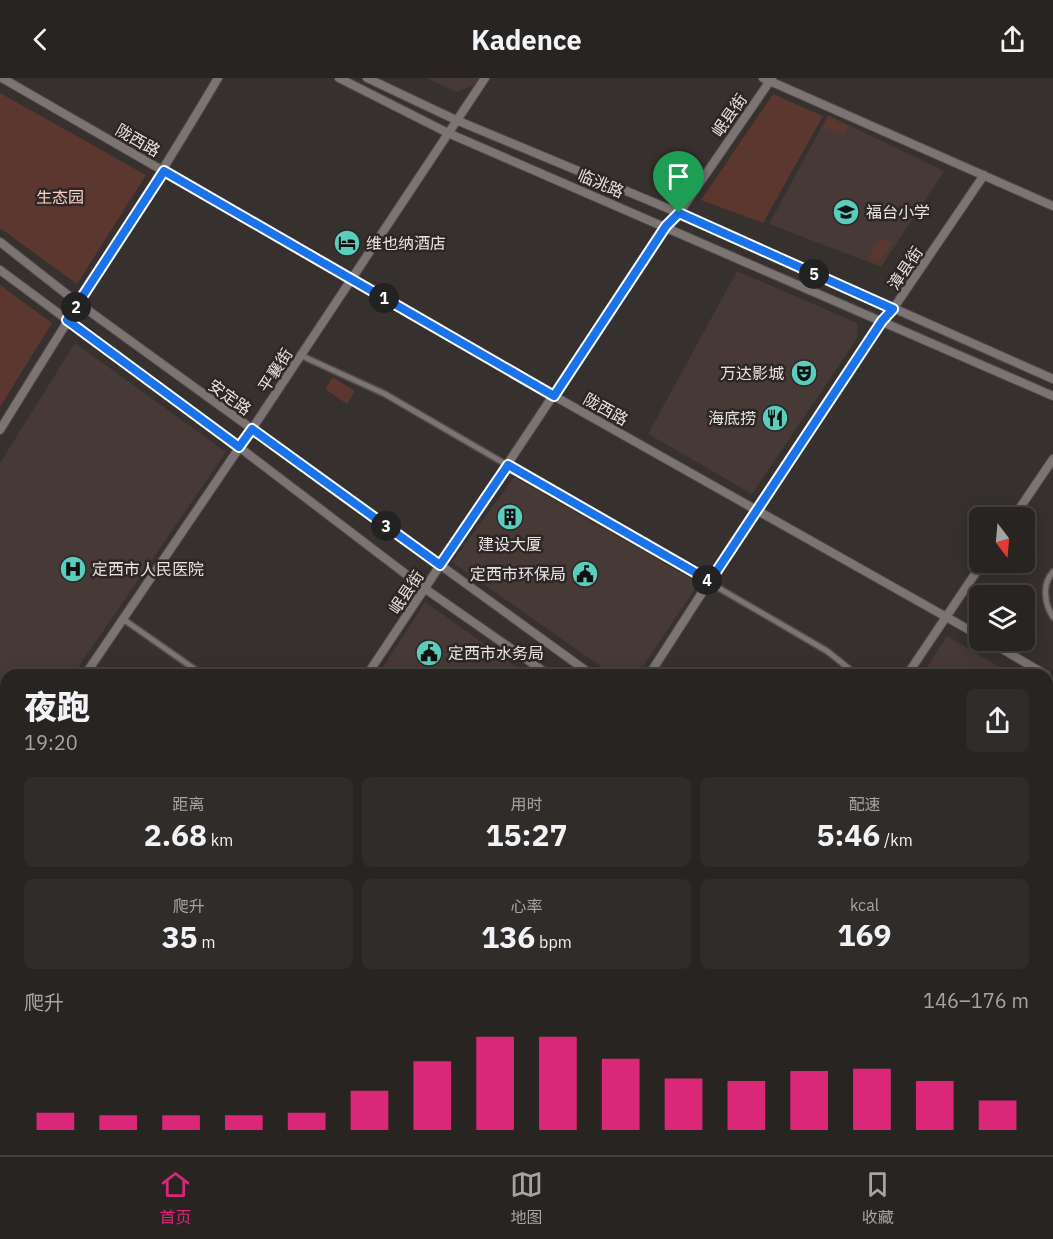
<!DOCTYPE html>
<html lang="zh">
<head>
<meta charset="utf-8">
<style>
	body { margin:0; font-family:"IBM Plex Sans","Noto Sans SC",sans-serif; background:#302c2a; color:#f1f3f6; height:100vh; display:flex; flex-direction:column; font-size:22px; white-space:nowrap }
	* { box-sizing:border-box; margin:0 }
	p { font-size:20px; color:#a5a4a5 }
	.icon { flex:none; width:33px; height:33px; fill:none; stroke:currentColor; stroke-width:2; stroke-linecap:round; stroke-linejoin:round }
	.map { position:relative; flex:1; overflow:hidden }
	.drawer { position:absolute; left:0px; top:591px; width:1053px; height:486px; display:flex; flex-direction:column; background:#282422; border-radius:18px 18px 0 0; box-shadow:0 3px 15px #0003,0 0 0 2px #444140 }
	.drawer>* { flex:none }
	.needle { width:39px; rotate:164deg }
	.tools { position:absolute; left:969px; top:429px; display:grid; gap:12px }
	.tools a { display:grid; place-items:center; width:66px; height:66px; border-radius:9px; background:#282422; box-shadow:0 3px 15px #0003,0 0 0 2px #444140; font-size:30px }
	.pin { position:absolute; display:grid; place-items:center; width:51px; height:51px; color:#fff; margin:-62px -26px; border-radius:50% 50% 50% 0; rotate:-45deg; box-shadow:0 0 6px #0007 }
	.pin .icon { rotate:45deg }
	.km { position:absolute; width:30px; height:30px; margin:-15px; border-radius:50%; background:#222; color:#fff; font-size:16px; line-height:30px; text-align:center }
	.round { display:grid; place-items:center; flex:none; width:63px; height:63px; border-radius:9px; background:#302c2a }
	.summary { display:flex; align-items:center; justify-content:space-between; height:102px; padding:0 24px }
	h1 { font-size:33px; font-weight:800; line-height:45px }
	.metrics { display:grid; grid-template-columns:repeat(3,1fr); gap:9px; height:102px; padding:6px 24px }
	.metrics div { display:grid; align-content:center; border-radius:9px; background:#302c2a; text-align:center }
	.metrics b { font-size:30px; font-weight:800 }
	.metrics small { font-size:16px; font-weight:400 }
	.metrics p { font-size:16px }
	.chart { height:168px; padding:12px 24px }
	.chart p { display:flex; justify-content:space-between }
	.chart svg { width:100%; height:108px; margin-top:6px; stroke:#db2777; stroke-width:6 }
	header { display:flex; justify-content:space-between; align-items:center; height:78px; padding:0 24px; background:#282422; font-size:27px; font-weight:800 }
	.tab-bar { display:flex; justify-content:space-around; align-items:center; height:84px; border-top:2px solid #444140; background:#282422; font-size:16px; color:#a5a4a5 }
	.tab-bar a { display:grid; justify-items:center; gap:3px }
	.tab-bar .current { color:#db2777 }
	.map>svg:first-child { display:block }
	.built { fill:#463936 }
	.green { fill:#5c372f }
	.water { fill:#38140d; stroke:#6c524d; stroke-width:1.5 }
	.lines { fill:none; stroke-linecap:round; stroke-linejoin:round }
	.stream { stroke:#6c524d; stroke-width:1.5 }
	.street-casing { stroke:#524d4c; stroke-width:8 }
	.secondary-casing { stroke:#524d4c; stroke-width:10 }
	.street { stroke:#7c7473; stroke-width:5 }
	.secondary { stroke:#7c7473; stroke-width:8 }
	.route-casing { stroke:#fff; stroke-width:12 }
	.route { stroke:#1a73e8; stroke-width:8 }
	.labels { text-anchor:middle; dominant-baseline:central; stroke-width:5; stroke-linejoin:round; paint-order:stroke }
	.street-label { font-size:16px; fill:#e7e3e2; stroke:#2c2625 }
	.park-label { font-size:16px; fill:#fdcfc5; stroke:#2c2625 }
	.poi-label { font-size:16px; fill:#e7e3e2; stroke:#2c2625; text-anchor:start }
</style>
</head>
<body>
<header><svg class="icon" aria-label="back" viewBox="0 0 24 24"><path d="M15 5l-7 7 7 7"/></svg>Kadence<svg class="icon" aria-label="share" viewBox="0 0 24 24"><path d="M12 15V3M7 8l5-5 5 5M5 13v7h14v-7"/></svg></header>
<div class="map">
<svg width="1053" height="1077" viewBox="0 0 1053 1077">
	<rect width="100%" height="100%" fill="#36302e"/>
	<path class="built" d="M427 0H479L473 8 456 14Z
		M828 37 944 93 881 189 769 146Z
		M737 193 857 245 858 259 752 416 648 356Z
		M75 265 226 374 73 597H6V695L0 688V385Z
		M514 399 699 505 637 597H613L452 484Z
		M425 524 528 597H378Z
		M947 558 1013 597H922Z
		M1047 617 1053 621V747L1047 756Z
		M0 934 6 938V1071H104L98 1077H0Z"/>
	<path class="green" d="M0 15 146 97 77 206 0 150Z
		M773 16 823 38 763 145 701 122Z
		M828 39 848 48 843 58 823 49Z
		M882 159 892 166 878 186 868 179Z
		M0 207 52 245 0 329Z
		M333 299 355 313 347 326 325 311Z
		M0 723 6 729V785L0 781Z
		M407 1071H562L585 1077H425Z
		M751 1071H835L858 1077H774Z"/>
	<path class="water" d="M0 789 6 793V840L0 836Z
		M562 1071H724L747 1077H585Z"/>
	<g class="lines">
		<path class="stream" d="M0 912 6 910"/>
		<defs>
			<path id="street" d="M300 277 385 316 827 573 857 597
				M1053 494C1042 506 1044 525 1053 539
				M123 541 203 597"/>
			<path id="secondary" d="M2 0 554 318 980 558
				M339 0 448 55 1053 318
				M367 0 456 42 679 135 1053 301
				M763 0 1053 128
				M0 164 78 225 592 597
				M0 192 239 369 424 510 549 597
				M0 352C72 234 148 119 218 0
				M1013 440 1053 381
				M987 562 1046 597
				M85 597 252 351 485 0
				M367 597 666 148 679 135 772 0
				M649 597 756 431 883 243 893 231 984 97
				M907 597 983 484
				M0 717 6 723
				M1047 779 1053 770
				M0 899 6 903
				M1047 933 1053 937
				M1047 960 1053 965
				M382 1071 400 1077
				M864 1071 885 1077
				M370 1077 372 1071"/>
		</defs>
		<use href="#street" class="street-casing"/>
		<use href="#secondary" class="secondary-casing"/>
		<use href="#street" class="street"/>
		<use href="#secondary" class="secondary"/>
	</g>
	<g class="lines">
		<defs>
			<path id="route" d="M164 93 554 318 666 148 679 135 893 231 882 243 710 503 508 387 440 487 252 351 239 369 67 242Z"/>
		</defs>
		<use href="#route" class="route-casing"/>
		<use href="#route" class="route"/>
	</g>
	<defs>
		<symbol id="school-disc" viewBox="-11 -11 22 22"><circle r="9.5" fill="#5acebd" stroke="#2c2625"/><path d="M0-5L7-2L0 1L-7-2ZM-4 1L0 2.5L4 1V4Q0 6-4 4Z" fill="#111"/></symbol>
		<symbol id="hotel-disc" viewBox="-11 -11 22 22"><circle r="9.5" fill="#5acebd" stroke="#2c2625"/><path d="M-6-4.5h1.5V1H6V5H4.5V3h-9V5H-6ZM-4 0a1.8 1.8 0 1 1 3.6 0ZM.5 0V-2.5h3Q6-2.5 6 0Z" fill="#111"/></symbol>
		<symbol id="theatre-disc" viewBox="-11 -11 22 22"><circle r="9.5" fill="#5acebd" stroke="#2c2625"/><path d="M-5-5.5Q0-4 5-5.5V0Q5 5 0 6Q-5 5-5 0ZM-3.3-2.5H-1v1.5H-3.3ZM1-2.5H3.3v1.5H1ZM-2.8 1Q0 5.5 2.8 1Z" fill="#111"/></symbol>
		<symbol id="restaurant-disc" viewBox="-11 -11 22 22"><circle r="9.5" fill="#5acebd" stroke="#2c2625"/><path d="M-5-6h1v4h1v-4h1v4h1v-4h1v5L-1.5 .5V6h-2V.5L-5-1ZM5-6V6H3V1.5H1.5Q1.5-4 5-6Z" fill="#111"/></symbol>
		<symbol id="building-disc" viewBox="-11 -11 22 22"><circle r="9.5" fill="#5acebd" stroke="#2c2625"/><path d="M-4-6H4V6H1V3H-1V6H-4ZM-2.5-4.3h1.7v1.8h-1.7ZM.8-4.3h1.7v1.8H.8ZM-2.5-1h1.7V.8h-1.7ZM.8-1h1.7V.8H.8Z" fill="#111"/></symbol>
		<symbol id="hospital-disc" viewBox="-11 -11 22 22"><circle r="9.5" fill="#5acebd" stroke="#2c2625"/><path d="M-5-5h3v3.5h4V-5h3V5h-3V1.5h-4V5h-3Z" fill="#111"/></symbol>
		<symbol id="civic-disc" viewBox="-11 -11 22 22"><circle r="9.5" fill="#5acebd" stroke="#2c2625"/><path d="M-.6-6.5H3V-4.5H.6V-3L4-1V1h2V6H-6V1h2V-1L-.6-3ZM-1.2 2.5V6h2.4V2.5Z" fill="#111"/></symbol>
	</defs>
	<g fill-rule="evenodd">
		<use href="#school-disc" x="831" y="119" width="30" height="30"/>
		<use href="#hotel-disc" x="332" y="150" width="30" height="30"/>
		<use href="#theatre-disc" x="789" y="280" width="30" height="30"/>
		<use href="#restaurant-disc" x="760" y="325" width="30" height="30"/>
		<use href="#building-disc" x="495" y="424" width="30" height="30"/>
		<use href="#hospital-disc" x="58" y="476" width="30" height="30"/>
		<use href="#civic-disc" x="570" y="481" width="30" height="30"/>
		<use href="#civic-disc" x="414" y="560" width="30" height="30"/>
	</g>
	<g class="labels">
		<g class="street-label">
			<text transform="translate(729 37) rotate(-55)">岷县街</text>
			<text transform="translate(138 62) rotate(30)">陇西路</text>
			<text transform="translate(601 105) rotate(23)">临洮路</text>
			<text transform="translate(905 190) rotate(-56)">漳县街</text>
			<text transform="translate(275 292) rotate(-57)">平襄街</text>
			<text transform="translate(230 319) rotate(36)">安定路</text>
			<text transform="translate(606 331) rotate(29)">陇西路</text>
			<text transform="translate(406 514) rotate(-56)">岷县街</text>
		</g>
		<g class="park-label">
			<text x="60" y="119">生态园</text>
		</g>
		<g class="poi-label">
			<text x="866" y="134">福台小学</text>
			<text x="366" y="165">维也纳酒店</text>
			<text x="784" y="295" text-anchor="end">万达影城</text>
			<text x="756" y="340" text-anchor="end">海底捞</text>
			<text x="510" y="466" text-anchor="middle">建设大厦</text>
			<text x="92" y="491">定西市人民医院</text>
			<text x="566" y="496" text-anchor="end">定西市环保局</text>
			<text x="448" y="575">定西市水务局</text>
		</g>
	</g>
</svg>
<div class="tools">
<a><svg class="needle" viewBox="-14 -14 28 28"><path d="M0-13l5 13h-10z" fill="#e53935"/><path d="M0 13l5-13h-10z" fill="#a5a4a5"/></svg></a>
<a><svg class="icon" aria-label="layers" viewBox="0 0 24 24"><path d="M12 4l9 5-9 5-9-5zM3 14l9 5 9-5"/></svg></a>
</div>
<div class="pin" style="left:679px;top:135px;background:#1e9e55"><svg class="icon" aria-label="arrive" viewBox="0 0 24 24"><path d="M6 21V4h12l-3 4 3 4H6"/></svg></div>
<b class="km" style="left:384px;top:220px">1</b>
<b class="km" style="left:76px;top:229px">2</b>
<b class="km" style="left:386px;top:448px">3</b>
<b class="km" style="left:707px;top:502px">4</b>
<b class="km" style="left:814px;top:196px">5</b>
<section class="drawer">
<div class="summary"><div><h1>夜跑</h1><p>19:20</p></div><a class="round"><svg class="icon" aria-label="share" viewBox="0 0 24 24"><path d="M12 15V3M7 8l5-5 5 5M5 13v7h14v-7"/></svg></a></div>
<div class="metrics">
<div><p>距离</p><b>2.68<small> km</small></b></div>
<div><p>用时</p><b>15:27</b></div>
<div><p>配速</p><b>5:46<small> /km</small></b></div>
</div>
<div class="metrics">
<div><p>爬升</p><b>35<small> m</small></b></div>
<div><p>心率</p><b>136<small> bpm</small></b></div>
<div><p>kcal</p><b>169</b></div>
</div>
<div class="chart"><p><span>爬升</span>146–176 m</p>
<svg viewBox="0 0 160 44" preserveAspectRatio="none"><path d="M5 44V37M15 44V38M25 44V38M35 44V38M45 44V37M55 44V28M65 44V16M75 44V6M85 44V6M95 44V15M105 44V23M115 44V24M125 44V20M135 44V19M145 44V24M155 44V32"/></svg>
</div>
</section>
</div>
<nav class="tab-bar">
<a class="current"><svg class="icon" aria-label="home" viewBox="0 0 24 24"><path d="M3 11l9-7 9 7M6 9v11h12V9"/></svg>首页</a>
<a><svg class="icon" aria-label="map" viewBox="0 0 24 24"><path d="M3 6l6-2 6 2 6-2v14l-6 2-6-2-6 2zM9 4v14M15 6v14"/></svg>地图</a>
<a><svg class="icon" aria-label="saved" viewBox="0 0 24 24"><path d="M7 4h10v16l-5-4-5 4z"/></svg>收藏</a>
</nav>
</body>
</html>
